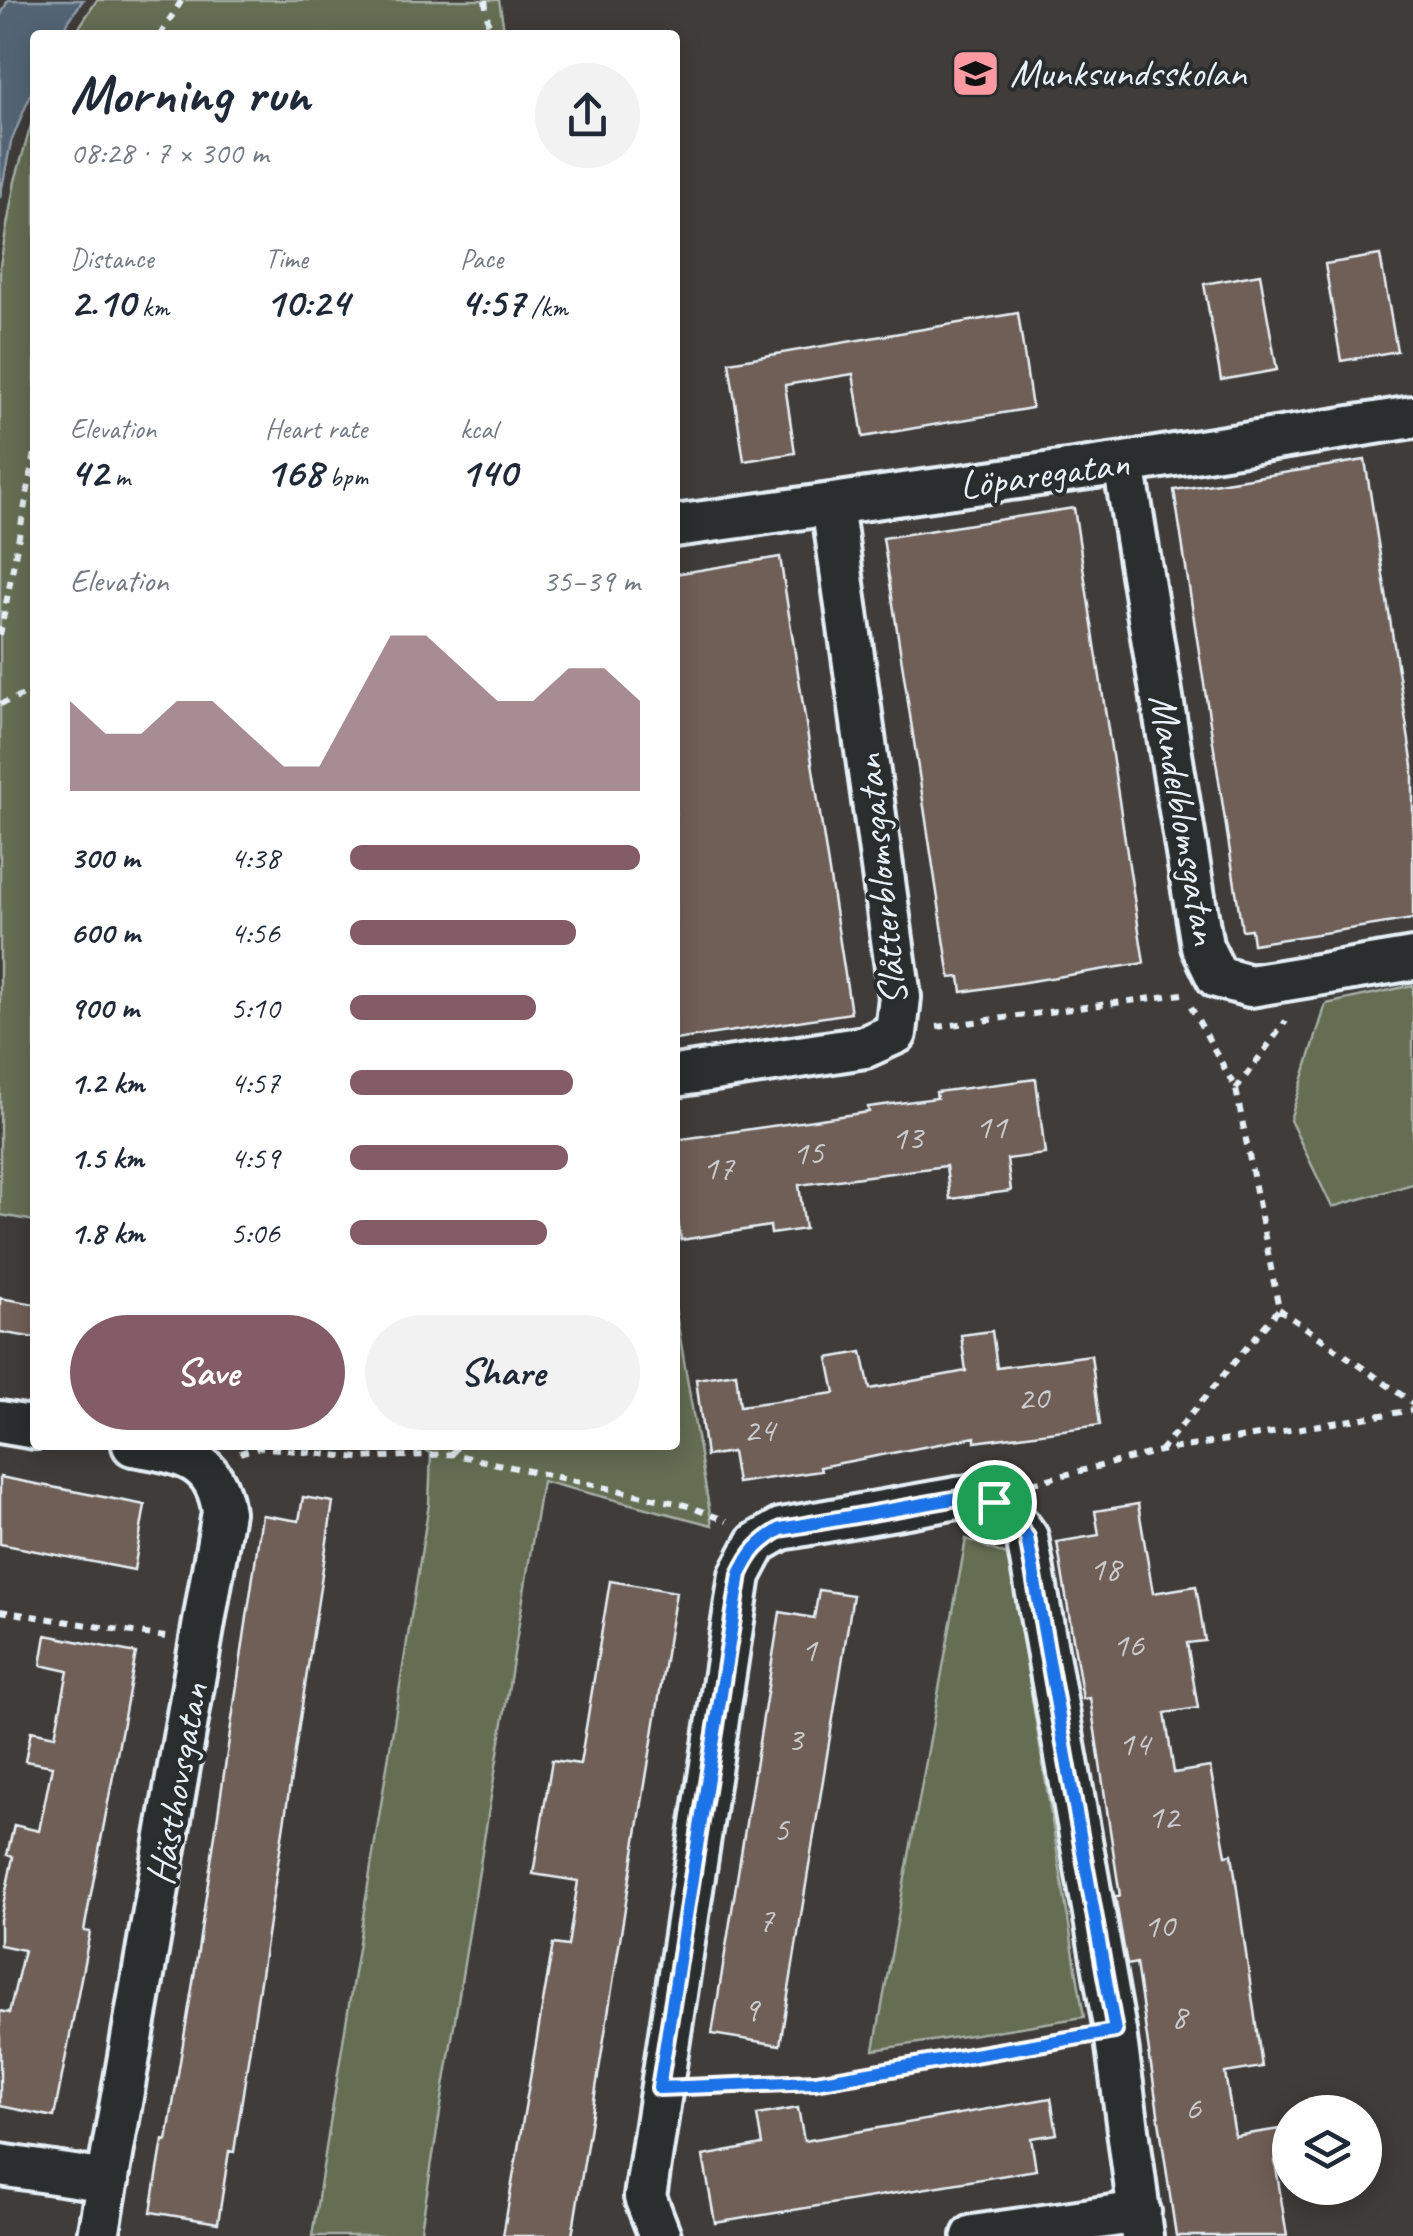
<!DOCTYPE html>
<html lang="en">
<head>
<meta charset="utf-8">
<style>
	body { margin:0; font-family:Caveat,sans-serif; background:#f2f2f3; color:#1f2937; height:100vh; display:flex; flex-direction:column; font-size:38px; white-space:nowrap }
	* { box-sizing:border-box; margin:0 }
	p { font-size:32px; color:#747a83 }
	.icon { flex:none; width:55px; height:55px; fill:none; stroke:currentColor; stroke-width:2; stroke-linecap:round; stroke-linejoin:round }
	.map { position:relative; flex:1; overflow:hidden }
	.side { position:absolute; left:30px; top:30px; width:650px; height:1420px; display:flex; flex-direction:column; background:#fff; border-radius:10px; box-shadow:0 5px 25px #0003 }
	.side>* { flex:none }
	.tools { position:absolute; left:1272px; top:2095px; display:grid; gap:20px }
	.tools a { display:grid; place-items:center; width:110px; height:110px; border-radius:50%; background:#fff; box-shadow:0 5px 25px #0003; font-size:50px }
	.pin { position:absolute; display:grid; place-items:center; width:85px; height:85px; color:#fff; margin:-42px; border:5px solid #fff; border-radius:50%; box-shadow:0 2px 10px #0007 }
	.round { display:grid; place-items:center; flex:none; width:105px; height:105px; border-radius:52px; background:#f2f2f3 }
	.overview { display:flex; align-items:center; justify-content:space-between; height:170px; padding:0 40px }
	h1 { font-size:55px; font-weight:700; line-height:75px }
	.metrics { display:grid; grid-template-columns:repeat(3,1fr); gap:15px; height:170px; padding:10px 40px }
	.metrics div { display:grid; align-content:center }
	.metrics b { font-size:42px; font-weight:700 }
	.metrics small { font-size:28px; font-weight:400 }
	.metrics p { font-size:28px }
	.chart { height:280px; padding:20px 40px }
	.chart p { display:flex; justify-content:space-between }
	.chart svg { width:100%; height:180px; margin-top:10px; fill:#845c67; opacity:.7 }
	.action { display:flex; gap:20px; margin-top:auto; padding:20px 40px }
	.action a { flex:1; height:115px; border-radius:60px; background:#845c67; color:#fff; font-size:40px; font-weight:700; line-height:115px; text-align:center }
	.action a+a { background:#f2f2f3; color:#1f2937 }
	ul { padding:0 40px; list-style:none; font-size:32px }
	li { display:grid; grid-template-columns:160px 120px 1fr; align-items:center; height:75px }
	li i { height:25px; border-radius:12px; background:#845c67 }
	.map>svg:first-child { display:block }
	.green { fill:#656d53; stroke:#a6afa6; stroke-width:2.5 }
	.water { fill:#536575; stroke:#8f9da9; stroke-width:2.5 }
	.building { fill:#6f5f56; stroke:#e8f1f8; stroke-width:2.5 }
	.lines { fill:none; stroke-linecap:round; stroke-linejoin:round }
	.minor-casing { stroke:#e8f1f8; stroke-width:48 }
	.path { stroke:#e8f1f8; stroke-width:6; stroke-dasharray:8 8; stroke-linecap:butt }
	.minor { stroke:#2a2d2e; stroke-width:40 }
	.route-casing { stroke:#fff; stroke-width:20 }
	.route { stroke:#1a73e8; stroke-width:12 }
	.labels { text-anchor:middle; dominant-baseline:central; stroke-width:8; stroke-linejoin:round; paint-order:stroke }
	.number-label { font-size:35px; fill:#caccd0 }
	.poi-label { font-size:40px; fill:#e8f1f8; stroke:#2a2d2e; text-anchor:start }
	.street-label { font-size:40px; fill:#e8f1f8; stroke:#2a2d2e }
</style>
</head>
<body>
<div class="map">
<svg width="1413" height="2236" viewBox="0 0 1413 2236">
	<rect width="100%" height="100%" fill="#3f3c3a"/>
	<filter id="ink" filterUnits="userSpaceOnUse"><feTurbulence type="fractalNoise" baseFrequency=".01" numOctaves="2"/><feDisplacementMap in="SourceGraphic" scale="20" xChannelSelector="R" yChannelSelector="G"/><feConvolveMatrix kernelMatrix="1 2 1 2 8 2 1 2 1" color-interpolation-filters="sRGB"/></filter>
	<g filter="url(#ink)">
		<path class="green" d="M97 0H499L505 35H74Z
			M35 111V1221L0 1215V265L15 181Z
			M1413 985V1184L1332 1207 1290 1120 1326 1004Z
			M675 1308 712 1525 542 1481 420 2236H312L429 1504 431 1454 417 1445H675Z
			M966 1539 1009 1556 1084 2017 874 2050Z"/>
		<path class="water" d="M8 0H83L59 35H35V84L11 142 0 198V17Z"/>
		<path class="building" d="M1380 255 1397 351 1341 361 1325 264Z
			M1260 274 1277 370 1221 380 1204 284Z
			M1018 313 1032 408 863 437 853 374 785 385 795 453 744 461 729 362Z
			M1365 460 1413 766V919L1253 944 1251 929 1242 930 1174 490Z
			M1074 508 1144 963 962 992 960 977 950 978 883 538Z
			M780 557 851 1013 675 1040V574Z
			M1036 1079 1045 1154 1007 1159 1011 1191 950 1199 946 1166 799 1185 805 1229 771 1234 770 1226 681 1240 675 1202V1140L869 1112 868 1107 937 1098 936 1092Z
			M0 1298 35 1304V1338L0 1332Z
			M992 1331 997 1368 1091 1355 1100 1425 975 1442V1437L820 1467 821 1471 737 1483 732 1452 706 1456 696 1379 736 1373 740 1406 835 1393 828 1358 862 1352 870 1389 966 1371 961 1335Z
			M0 1477 145 1505 134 1570 0 1544Z
			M303 1497 333 1502 234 2152 229 2151 218 2223 151 2212 163 2140 167 2141 196 1964 262 1515 299 1521Z
			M1138 1504 1153 1593 1196 1586 1205 1641 1187 1643 1198 1708 1165 1713 1174 1773 1210 1767 1226 1855 1232 1854 1262 2067 1225 2073 1235 2136 1280 2129 1284 2159 1275 2161 1287 2236H1176L1136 1963 1127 1965 1115 1896H1120L1090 1698 1083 1699 1057 1542 1099 1535 1095 1511Z
			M610 1581 676 1592 588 2138 572 2236H503L553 1944 568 1946 578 1881 533 1874 552 1760 580 1764Z
			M819 1590 853 1595 780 2045 712 2034 780 1612 814 1618Z
			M46 1635 136 1653 84 1931 90 1932 54 2117 0 2106V2011L9 2013 24 1950 0 1945V1920L13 1857 7 1855 14 1825 39 1831 52 1766 25 1761 31 1731 55 1736 68 1671 41 1665Z
			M1051 2098 1057 2134 1031 2138 1036 2170 715 2223 703 2156 762 2145 757 2115 798 2108 804 2141Z"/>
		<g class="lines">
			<defs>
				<path id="minor" d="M1124 463 1202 946 1217 977 1250 986 1413 959
					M675 526 1124 463 1413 417
					M675 1076 865 1047 896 1033 900 997 832 504
					M0 1422 35 1428
					M0 2165 108 2181
					M98 2236 223 1512C216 1458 181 1453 133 1445
					M660 2236 645 2197 740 1575 757 1543 781 1529 969 1496C997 1503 1011 1513 1027 1537L1115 2031 1142 2236
					M973 2236 1140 2212"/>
			</defs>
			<use href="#minor" class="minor-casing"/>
			<path class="path" d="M485 0 490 35
				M160 35 182 0
				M0 635 35 453
				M0 704 35 691
				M937 1027 1182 994
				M1236 1089 1286 1021
				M1279 1309 1413 1403
				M1160 1451 1279 1309 1236 1089 1191 1007
				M240 1453 260 1447 359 1458 452 1454 685 1505 727 1521
				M452 1454 458 1445
				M1032 1483 1160 1451 1413 1410
				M0 1611 165 1637
				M700 2086 815 2082 1079 2037"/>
			<use href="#minor" class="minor"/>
		</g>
	</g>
	<g class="lines" filter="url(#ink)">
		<defs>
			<path id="route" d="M970 1496C998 1503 1011 1513 1027 1537L1115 2031 816 2082 659 2088 740 1574C750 1552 759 1542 781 1529Z"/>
		</defs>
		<use href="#route" class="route-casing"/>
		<use href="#route" class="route"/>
	</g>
	<defs>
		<symbol id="school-square" viewBox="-11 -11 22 22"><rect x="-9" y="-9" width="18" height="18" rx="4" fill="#ff9aa2" stroke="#2a2d2e"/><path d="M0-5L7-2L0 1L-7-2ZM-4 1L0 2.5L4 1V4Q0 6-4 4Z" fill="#111"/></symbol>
	</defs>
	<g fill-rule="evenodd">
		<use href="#school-square" x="948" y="46" width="55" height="55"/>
	</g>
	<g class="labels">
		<g class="number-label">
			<text x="991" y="1126">11</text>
			<text x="907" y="1137">13</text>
			<text x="808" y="1152">15</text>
			<text x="718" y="1167">17</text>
			<text x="1033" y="1397">20</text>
			<text x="759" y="1429">24</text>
			<text x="1105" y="1568">18</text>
			<text x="1128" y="1644">16</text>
			<text x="809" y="1649">1</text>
			<text x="795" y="1739">3</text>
			<text x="1134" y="1743">14</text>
			<text x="1163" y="1816">12</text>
			<text x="781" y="1829">5</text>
			<text x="766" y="1919">7</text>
			<text x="1159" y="1925">10</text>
			<text x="751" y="2009">9</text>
			<text x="1179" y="2016">8</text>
			<text x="1193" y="2107">6</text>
		</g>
		<g class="poi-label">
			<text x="1010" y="73">Munksundsskolan</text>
		</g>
		<g class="street-label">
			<text transform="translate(1044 474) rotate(-8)">Löparegatan</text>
			<text transform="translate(1184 819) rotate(80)">Mandelblomsgatan</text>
			<text transform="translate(881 880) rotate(-96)">Slåtterblomsgatan</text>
			<text transform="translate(177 1784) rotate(-80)">Hästhovsgatan</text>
		</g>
	</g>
</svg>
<div class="tools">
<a><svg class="icon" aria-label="layers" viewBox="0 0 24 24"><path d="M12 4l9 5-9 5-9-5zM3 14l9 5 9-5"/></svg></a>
</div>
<div class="pin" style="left:994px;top:1502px;background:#1e9e55"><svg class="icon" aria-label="arrive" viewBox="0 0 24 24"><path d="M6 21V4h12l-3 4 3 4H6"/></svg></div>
<section class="side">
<div class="overview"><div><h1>Morning run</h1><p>08:28 · 7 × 300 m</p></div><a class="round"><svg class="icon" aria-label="share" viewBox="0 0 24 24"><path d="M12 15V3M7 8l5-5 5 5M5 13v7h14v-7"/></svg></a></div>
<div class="metrics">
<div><p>Distance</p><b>2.10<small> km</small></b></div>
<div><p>Time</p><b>10:24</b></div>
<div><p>Pace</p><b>4:57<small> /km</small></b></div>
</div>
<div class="metrics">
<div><p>Elevation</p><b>42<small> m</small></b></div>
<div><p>Heart rate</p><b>168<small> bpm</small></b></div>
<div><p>kcal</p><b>140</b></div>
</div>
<div class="chart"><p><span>Elevation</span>35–39 m</p>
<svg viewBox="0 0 160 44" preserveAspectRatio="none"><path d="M0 44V22L10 30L20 30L30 22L40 22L50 30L60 38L70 38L80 22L90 6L100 6L110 14L120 22L130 22L140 14L150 14L160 22V44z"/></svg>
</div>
<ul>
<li><b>300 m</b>4:38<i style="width:100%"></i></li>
<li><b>600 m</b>4:56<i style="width:78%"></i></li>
<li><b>900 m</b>5:10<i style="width:64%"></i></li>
<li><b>1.2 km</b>4:57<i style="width:77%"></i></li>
<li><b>1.5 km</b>4:59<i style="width:75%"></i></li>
<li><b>1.8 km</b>5:06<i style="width:68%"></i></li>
</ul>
<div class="action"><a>Save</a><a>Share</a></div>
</section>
</div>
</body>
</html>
